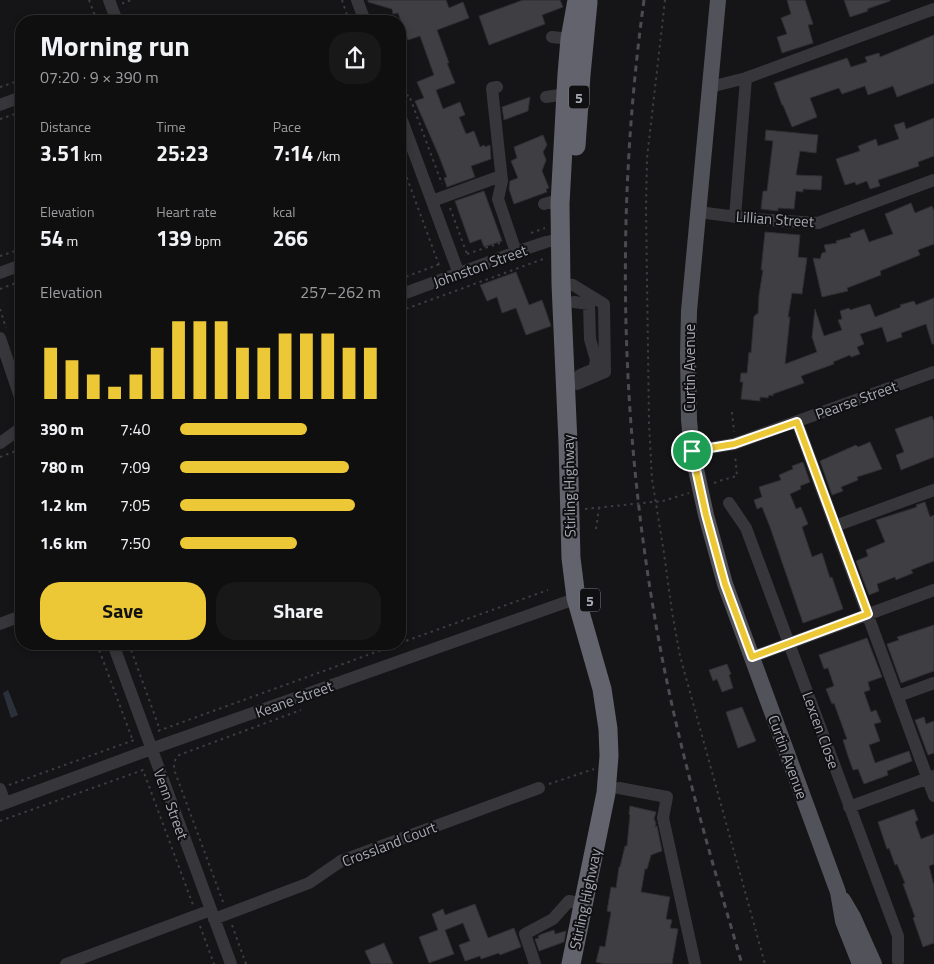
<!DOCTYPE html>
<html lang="en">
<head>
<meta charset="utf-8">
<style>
	body { margin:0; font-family:"Titillium Web",sans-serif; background:#191819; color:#f1f3f6; height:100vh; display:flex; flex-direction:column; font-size:19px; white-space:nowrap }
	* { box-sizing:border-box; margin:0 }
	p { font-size:16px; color:#9c9c9f }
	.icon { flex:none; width:28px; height:28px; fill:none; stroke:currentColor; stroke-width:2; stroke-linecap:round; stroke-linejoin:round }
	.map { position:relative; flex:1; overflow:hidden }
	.panel { position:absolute; left:15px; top:15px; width:391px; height:635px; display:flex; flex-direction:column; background:#100f10; border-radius:20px; box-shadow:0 2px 8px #0003,0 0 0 1px #302f30 }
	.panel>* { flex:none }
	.pin { position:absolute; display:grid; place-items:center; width:42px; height:42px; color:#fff; margin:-21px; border:2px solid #fff; border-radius:50%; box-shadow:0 1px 5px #0007 }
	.round { display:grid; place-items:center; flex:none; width:52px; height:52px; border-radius:20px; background:#191819 }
	.overview { display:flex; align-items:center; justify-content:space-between; height:85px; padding:0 25px }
	h1 { font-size:28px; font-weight:700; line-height:38px }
	.figures { display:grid; grid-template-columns:repeat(3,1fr); gap:8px; height:85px; padding:5px 25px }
	.figures div { display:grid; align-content:center }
	.figures b { font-size:21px; font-weight:700 }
	.figures small { font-size:14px; font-weight:400 }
	.figures p { font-size:14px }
	.chart { height:140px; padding:10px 25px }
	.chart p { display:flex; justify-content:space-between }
	.chart svg { width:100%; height:90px; margin-top:5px; stroke:#ecc836; stroke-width:6 }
	.cta { display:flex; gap:10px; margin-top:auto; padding:10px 25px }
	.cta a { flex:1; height:58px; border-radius:20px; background:#ecc836; color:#111; font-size:20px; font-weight:700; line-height:58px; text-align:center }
	.cta a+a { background:#191819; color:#f1f3f6 }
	ul { padding:0 25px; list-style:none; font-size:16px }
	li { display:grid; grid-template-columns:80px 60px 1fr; align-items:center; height:38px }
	li i { height:12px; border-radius:6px; background:#ecc836 }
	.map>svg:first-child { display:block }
	.water { fill:#2b313a }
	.building { fill:#3f3e43; stroke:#2f2e32 }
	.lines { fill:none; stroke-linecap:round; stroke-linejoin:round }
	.path { stroke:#3c3c42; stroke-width:2; stroke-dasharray:2.5 4; stroke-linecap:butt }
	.minor { stroke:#36363b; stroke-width:12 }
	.major { stroke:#52525a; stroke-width:16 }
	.highway { stroke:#62636c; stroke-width:19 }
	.rail { stroke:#4b4b52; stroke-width:3; stroke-dasharray:6 5; stroke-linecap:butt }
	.route-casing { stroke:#fff; stroke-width:10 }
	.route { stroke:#ecc836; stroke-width:6 }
	.labels { text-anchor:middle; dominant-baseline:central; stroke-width:4; stroke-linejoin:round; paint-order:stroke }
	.shield { fill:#100f11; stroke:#7a7b84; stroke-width:1 }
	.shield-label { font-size:14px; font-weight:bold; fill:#a7a9b6 }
	.street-label { font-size:15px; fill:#a7a9b6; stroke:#100f11 }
</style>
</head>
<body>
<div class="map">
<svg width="934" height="964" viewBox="0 0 934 964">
	<rect width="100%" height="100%" fill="#151416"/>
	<path class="water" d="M8 690 18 715 11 718 3 693Z"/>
	<path class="building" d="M368 0H446L449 8 463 2 469 18 437 30 449 63H447L455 83 436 90 443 109 460 102 465 115 459 117 466 134 474 131 480 147 484 145 485 147 490 145 491 159 471 166 475 177 447 187 444 178 447 177 439 156 415 101 424 98 417 82 434 75 420 36 408 40 398 13 393 14 392 9 368 2Z
		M523 0H560L563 7 542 15 545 24 489 45 479 16Z
		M787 0H805L813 24 808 25 813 43 782 53 777 37 787 34 781 18 791 14Z
		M844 0H890V1L867 9 868 11 850 17Z
		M934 35V83L897 97 893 86 868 95 865 86 842 94 839 88 810 98 817 117 792 127 783 105H782L774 83 847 58 851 67 867 62 865 57 879 53 880 57Z
		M530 97 528 111 504 120 502 107Z
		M934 118V156L918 162 919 166 878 180 880 186 870 189 867 181 856 185 855 182 845 185 836 159 860 151 858 146 876 139 878 146 899 139 894 125 904 122 906 129Z
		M766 130 818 135 816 153 800 151 796 175 822 176 821 190 803 189V192L796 191 794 209 778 208V211L761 209 763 191H767L773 141 765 140Z
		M543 135 547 145 543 152 546 160 542 171 549 188 546 189 547 192 514 204 509 189 510 181 518 178 511 161 517 158 514 147Z
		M484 191 502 241 484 247 481 239 470 243 455 201Z
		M911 203 915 213 932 206 934 211V244L918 250 920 255 880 271 881 275 847 288 848 291 822 297 813 258 820 259 822 253 826 252 824 245 837 243 836 241 851 237 850 234 864 229 869 242 893 234 885 214Z
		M765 232 800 235 798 257 807 258 802 294 792 293 788 317H790L785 364 817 352 812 337 815 309 824 336 842 330 838 320 842 319 840 311 849 308 850 310 870 304 875 317 901 307 900 305 914 301 916 305 934 298V344H932L926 324 901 333 902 337 887 342 882 327 860 334 864 344 857 347 860 354 851 357 850 355 833 362 834 364 801 376 804 383 773 394V396L769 395 768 398 760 397V401L741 399 743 382H740L741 373H747L749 352 751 353 754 316H755L756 314H758L759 295 763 270H761Z
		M516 272 529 305 542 300 551 326 526 335 516 308 502 313 497 297 487 301 480 285Z
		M932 416 934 422V457L901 470 896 455 904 452 895 429Z
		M870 442 882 469 857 477 858 480 841 487 843 491 832 495 820 461 856 445 858 447Z
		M803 462 810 482 800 486 801 489 790 494 796 509 801 507 808 524 802 527 812 557 822 553 830 578 832 577 843 609 803 623 770 527 762 507 757 509 754 500 762 497 759 487 781 480 779 475 793 469 792 466Z
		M925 502 930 517 934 515V561L911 570 913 573 896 580 895 577 877 584 879 591 869 595 856 561 868 556 866 550 885 542 876 520 917 507 916 505Z
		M934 625V671L901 683 887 644 899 640 897 637Z
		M867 638 882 677 868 682 870 690 864 692 871 712 876 710 881 722 874 724 880 741 869 745 875 763 909 751 912 761 887 771 888 775 864 784 858 769 853 770 848 756 843 740 847 739 834 703 832 704 826 689 834 686 828 668 824 669 819 655Z
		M727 664 731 674 729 675 733 688 722 692 717 679 713 681 709 670Z
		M742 707 756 741 738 748 726 712Z
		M924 717 926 724 934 721V753L928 755 915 720Z
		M630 806 656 812 654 819 656 823 655 827 657 826 662 851 651 855 647 869H645L641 892 670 897 666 919 672 920 670 928 678 929 672 964H604L596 962 600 946 605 947 611 912 607 911 611 887 616 888 619 867H620L625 846H627L630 815 629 814Z
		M914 809 918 820 915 822 921 839 934 834V864L929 866 934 886V943L923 947 913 918 915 917 903 884 905 883 897 864 895 865 889 848 887 849 878 822Z
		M475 904 488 938 514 928 521 947 500 955 499 953 481 959 480 956 465 961 459 945 470 941 463 923 445 930 454 954 429 963 419 937 438 930 432 914 443 909 445 915Z
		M554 930 555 934 566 931 564 942 539 951 535 939 539 938 538 936 542 934Z
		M384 943 393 964H371L365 951Z"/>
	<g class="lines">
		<path class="path" d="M89 0 97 21
			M342 0 349 21
			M665 0 647 158 646 208 649 423 652 479 664 553 672 612 680 656 765 964
			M124 4 123 3 132 0
			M0 87 21 80
			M400 98 409 95 442 184
			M0 119 21 112
			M400 159 439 265
			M450 208 467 254 464 255
			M531 233 545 228
			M467 254 500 243
			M0 256 21 249
			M400 279 440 264
			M0 289 21 281
			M0 309 6 328
			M400 311 546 258
			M732 412 734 432
			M0 457 21 449
			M714 483 722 480 737 476 735 455
			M585 509 663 501 689 493
			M596 529 599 508
			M400 643 548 590
			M97 644 133 741
			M129 644 160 730
			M158 731 398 644
			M549 784 594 769
			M9 785 137 739
			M0 821 143 770 193 905
			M223 902 175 772C173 765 174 760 179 755L301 710
			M232 925 246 964
			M200 926 214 964"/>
		<path class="minor" d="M109 0 117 21
			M357 0 365 21
			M552 37 570 39
			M497 87 492 88 502 181 498 199 516 252
			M710 87 746 78 934 9
			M546 97 566 94
			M0 105 21 97
			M400 115 459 274
			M432 201 501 176
			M544 204 551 202 560 204
			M698 212 753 219 818 223 934 180
			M735 217 746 78
			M0 273 21 265
			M561 284 573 285 604 304 605 372 577 384
			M400 295 516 252 546 242 560 239
			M574 302 589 304 590 339 596 360 594 369 580 375
			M0 338 21 400
			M797 422 934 796
			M0 443 21 428
			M692 451 734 444 934 372
			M729 503 746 528 898 936V961
			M835 526 934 490
			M0 624 21 616
			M113 644 231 964
			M752 657 934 590
			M898 696 934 683
			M619 788 667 797 663 818 695 964
			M0 789 5 803
			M0 805 165 744 589 594
			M849 807 934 776
			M214 919 309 883 341 861 539 788
			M66 964 211 910
			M535 964 525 934 553 919 569 901 584 904"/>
		<path class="major" d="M718 0 689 311 688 353 689 420 692 451 706 515 725 584 838 892 843 921 860 964
			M843 900 853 917 874 964"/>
		<path class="highway" d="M576 146 581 75 588 2
			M571 964 606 793 609 756 608 729 602 689 576 598 571 558 568 443 561 284 560 204 567 74 570 39 577 0"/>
		<path class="rail" d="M644 0C615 211 620 426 658 636 678 747 710 855 742 964"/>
	</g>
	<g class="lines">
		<defs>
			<path id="route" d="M797 422 868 614 752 657 725 584 706 515 692 451 734 444Z"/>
		</defs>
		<use href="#route" class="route-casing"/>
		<use href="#route" class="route"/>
	</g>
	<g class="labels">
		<g class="shield">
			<rect x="569" y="85.5" width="20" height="23" rx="4"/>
			<rect x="580" y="588.5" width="20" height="23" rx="4"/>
		</g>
		<g class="shield-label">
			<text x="579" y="97">5</text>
			<text x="590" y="600">5</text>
		</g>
		<g class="street-label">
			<text transform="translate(775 219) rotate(4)">Lillian Street</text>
			<text transform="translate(480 266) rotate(-20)">Johnston Street</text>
			<text transform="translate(689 368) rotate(-90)">Curtin Avenue</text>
			<text transform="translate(856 400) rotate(-20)">Pearse Street</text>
			<text transform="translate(569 486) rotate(-91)">Stirling Highway</text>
			<text transform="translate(294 699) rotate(-20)">Keane Street</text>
			<text transform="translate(821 730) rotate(70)">Lexcen Close</text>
			<text transform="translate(788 757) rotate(70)">Curtin Avenue</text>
			<text transform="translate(171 804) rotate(70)">Venn Street</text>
			<text transform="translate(389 844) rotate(-21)">Crossland Court</text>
			<text transform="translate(585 899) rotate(-78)">Stirling Highway</text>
		</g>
	</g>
</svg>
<div class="pin" style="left:692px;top:451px;background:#1e9e55"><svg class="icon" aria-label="arrive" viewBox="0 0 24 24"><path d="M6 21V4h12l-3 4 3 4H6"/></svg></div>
<section class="panel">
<div class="overview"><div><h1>Morning run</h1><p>07:20 · 9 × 390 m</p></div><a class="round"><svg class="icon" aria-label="share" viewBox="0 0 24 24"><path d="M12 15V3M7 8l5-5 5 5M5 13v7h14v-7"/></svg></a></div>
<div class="figures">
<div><p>Distance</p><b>3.51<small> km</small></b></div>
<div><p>Time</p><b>25:23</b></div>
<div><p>Pace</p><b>7:14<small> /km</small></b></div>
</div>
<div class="figures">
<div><p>Elevation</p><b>54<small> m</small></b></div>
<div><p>Heart rate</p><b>139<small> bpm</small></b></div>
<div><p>kcal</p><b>266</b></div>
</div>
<div class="chart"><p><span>Elevation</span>257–262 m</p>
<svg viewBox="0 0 160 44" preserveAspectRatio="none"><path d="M5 44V19M15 44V25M25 44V32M35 44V38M45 44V32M55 44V19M65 44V6M75 44V6M85 44V6M95 44V19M105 44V19M115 44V12M125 44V12M135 44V12M145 44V19M155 44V19"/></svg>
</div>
<ul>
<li><b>390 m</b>7:40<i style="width:63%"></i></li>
<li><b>780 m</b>7:09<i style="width:84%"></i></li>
<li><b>1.2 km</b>7:05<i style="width:87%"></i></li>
<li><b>1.6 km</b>7:50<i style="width:58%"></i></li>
</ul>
<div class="cta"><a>Save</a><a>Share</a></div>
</section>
</div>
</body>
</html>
